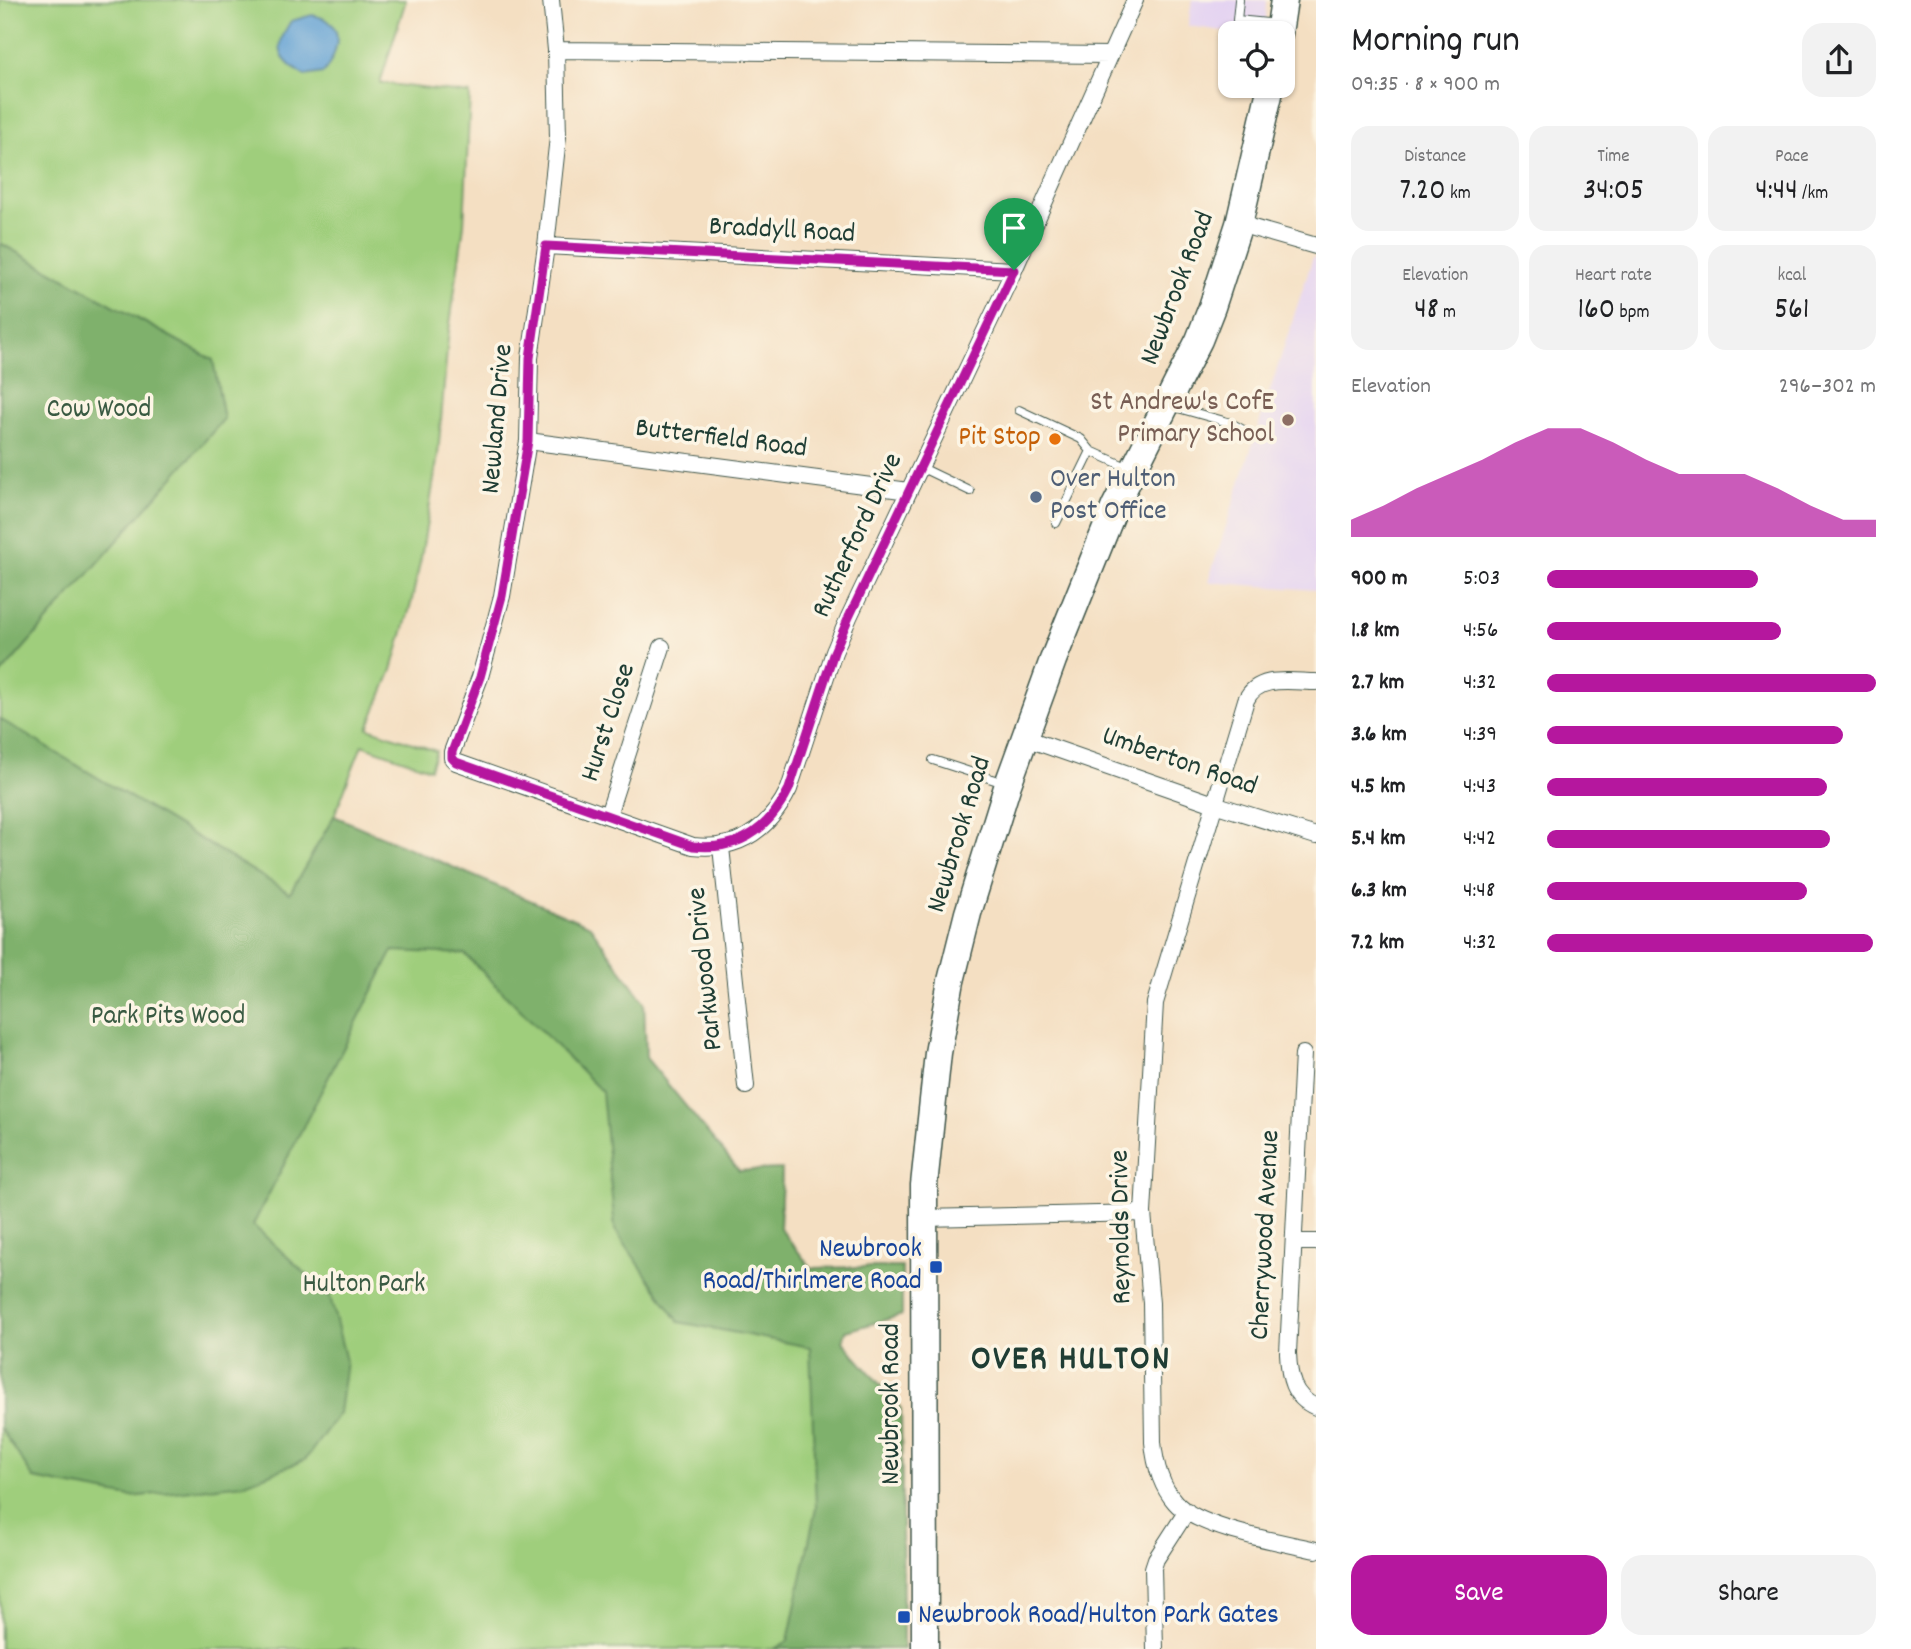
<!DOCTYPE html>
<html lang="en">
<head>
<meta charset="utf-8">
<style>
	body { margin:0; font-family:Dekko,sans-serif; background:#f2f2f2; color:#202124; height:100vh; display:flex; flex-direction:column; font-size:26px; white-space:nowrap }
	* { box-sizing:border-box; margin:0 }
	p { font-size:23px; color:#757577 }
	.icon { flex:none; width:38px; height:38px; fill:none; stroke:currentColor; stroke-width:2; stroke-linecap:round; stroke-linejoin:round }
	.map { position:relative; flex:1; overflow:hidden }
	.side { display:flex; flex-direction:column; background:#fff; width:595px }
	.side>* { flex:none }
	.controls { position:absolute; left:1218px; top:21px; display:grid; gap:14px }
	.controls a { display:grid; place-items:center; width:77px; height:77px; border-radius:14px; background:#fff; box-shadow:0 2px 5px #0004; font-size:35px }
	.pin { position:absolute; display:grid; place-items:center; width:60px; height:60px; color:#fff; margin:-72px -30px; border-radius:50% 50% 50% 0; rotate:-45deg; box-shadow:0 0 7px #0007 }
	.pin .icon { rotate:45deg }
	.round { display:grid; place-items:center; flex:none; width:74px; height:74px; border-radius:21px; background:#f2f2f2 }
	.overview { display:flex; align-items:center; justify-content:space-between; height:119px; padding:0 35px }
	h1 { font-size:38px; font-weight:600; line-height:52px }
	.figures { display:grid; grid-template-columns:repeat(3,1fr); gap:10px; height:119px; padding:7px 35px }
	.figures div { display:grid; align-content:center; border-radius:18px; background:#f2f2f2; text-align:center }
	.figures b { font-size:30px; font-weight:600 }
	.figures small { font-size:19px; font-weight:400 }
	.figures p { font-size:19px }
	.chart { height:196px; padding:14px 35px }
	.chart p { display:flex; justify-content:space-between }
	.chart svg { width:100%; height:126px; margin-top:7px; fill:#b5179e; opacity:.7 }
	.cta { display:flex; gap:14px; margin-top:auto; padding:14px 35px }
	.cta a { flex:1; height:80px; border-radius:21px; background:#b5179e; color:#fff; font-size:28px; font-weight:600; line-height:80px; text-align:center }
	.cta a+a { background:#f2f2f2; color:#202124 }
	ul { padding:0 35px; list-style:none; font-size:23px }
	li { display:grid; grid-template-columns:112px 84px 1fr; align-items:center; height:52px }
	li i { height:18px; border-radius:9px; background:#b5179e }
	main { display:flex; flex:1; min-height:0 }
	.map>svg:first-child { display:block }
	.built { fill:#e4d3f2 }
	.green { fill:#9fce7c; stroke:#5f8658; stroke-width:2 }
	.forest { fill:#7fb16c; stroke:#4f7750; stroke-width:2 }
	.water { fill:#62a1d4; stroke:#406f84; stroke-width:2 }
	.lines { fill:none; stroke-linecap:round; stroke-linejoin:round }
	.service-casing { stroke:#3f5549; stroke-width:10 }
	.minor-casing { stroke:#3f5549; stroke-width:18 }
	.trunk-casing { stroke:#3f5549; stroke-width:29 }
	.service { stroke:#fff; stroke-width:8 }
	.minor { stroke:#fff; stroke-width:16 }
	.trunk { stroke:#fff; stroke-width:26 }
	.route-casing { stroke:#fff; stroke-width:14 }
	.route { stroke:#b5179e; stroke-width:9 }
	.education-dot { fill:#8d6e63; stroke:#fcf5e5; stroke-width:2.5 }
	.food-dot { fill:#e8710a; stroke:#fcf5e5; stroke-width:2.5 }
	.service-dot { fill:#5c6f8a; stroke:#fcf5e5; stroke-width:2.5 }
	.transit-dot { fill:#1a4fb4; stroke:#fcf5e5; stroke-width:2.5 }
	.labels { text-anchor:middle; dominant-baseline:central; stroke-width:7; stroke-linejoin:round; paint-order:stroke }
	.street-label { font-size:28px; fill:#1f3d34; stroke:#fcf5e5 }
	.education-label { font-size:28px; fill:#785e54; stroke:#fcf5e5; text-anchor:end }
	.park-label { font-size:28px; fill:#395a42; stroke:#fcf5e5 }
	.food-label { font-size:28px; fill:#c56008; stroke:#fcf5e5; text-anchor:end }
	.service-label { font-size:28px; fill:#4e5e75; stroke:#fcf5e5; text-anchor:start }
	.transit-label { font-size:28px; fill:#164399; stroke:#fcf5e5; text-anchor:end }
	.district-label { font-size:35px; font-weight:bold; letter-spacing:2px; fill:#1f3d34; stroke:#fcf5e5 }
</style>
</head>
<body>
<main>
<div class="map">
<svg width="1316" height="1649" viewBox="0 0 1316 1649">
	<rect width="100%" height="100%" fill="#fcf5e5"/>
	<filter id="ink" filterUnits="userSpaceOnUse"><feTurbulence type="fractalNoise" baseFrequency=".0143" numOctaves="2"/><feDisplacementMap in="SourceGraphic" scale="14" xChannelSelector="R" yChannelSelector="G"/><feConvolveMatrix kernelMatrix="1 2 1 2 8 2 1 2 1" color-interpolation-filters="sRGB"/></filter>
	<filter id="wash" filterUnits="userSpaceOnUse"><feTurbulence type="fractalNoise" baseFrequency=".00686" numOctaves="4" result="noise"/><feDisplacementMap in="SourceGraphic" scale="28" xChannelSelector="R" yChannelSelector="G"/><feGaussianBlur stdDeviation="1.57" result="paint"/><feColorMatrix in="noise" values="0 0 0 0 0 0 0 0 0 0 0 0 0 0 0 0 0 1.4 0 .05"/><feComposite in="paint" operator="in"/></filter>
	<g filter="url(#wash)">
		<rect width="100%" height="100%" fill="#f4dfc2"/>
		<path class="built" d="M1192 0H1267L1265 33H1237L1188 26Z
			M1313 257 1316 258V590L1208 582Z"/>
		<path class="green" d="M0 0H406L380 83 470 94 464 225 448 338 438 455 421 558 411 604 392 670 368 728 436 751 430 769 362 745 334 816 590 926 644 1002 646 1058 739 1171 782 1169 780 1228 811 1268 902 1267V1315L846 1331 843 1342 901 1409 903 1649H0Z"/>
		<path class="forest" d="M0 243 213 360 224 419 0 675Z
			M0 719 290 893 334 816 590 926 644 1002 646 1058 739 1171 782 1169 780 1228 811 1268 902 1267V1315L846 1331 843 1342 901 1409 903 1649H774L788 1641 816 1508 810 1347 679 1322 615 1230 602 1092 465 954 393 951 253 1225 330 1296 346 1361 339 1413 305 1460 243 1484 131 1497 34 1479 0 1427Z"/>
		<path class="water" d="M312 15C320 17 328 19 333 25 343 39 332 63 323 73L305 76C278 60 273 48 291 21Z"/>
	</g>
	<g filter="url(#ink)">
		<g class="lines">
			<defs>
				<path id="service" d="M1239 0 1237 20 1278 24
					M1171 406 1231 423 1247 432
					M1019 410 1081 439 1091 451 1131 469
					M920 467 970 491
					M1056 523 1091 451
					M933 760 1004 783"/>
				<path id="minor" d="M551 0 556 50 558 137 546 246 530 358 528 441 502 596 480 677 452 752V758L456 762 693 846C738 851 769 830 789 789L834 652 849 617 1014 270 1135 0
					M556 50 1110 55
					M1239 224 1316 246
					M546 246 1014 270
					M528 441 909 491
					M1316 682C1292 682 1258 674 1246 700L1155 1003 1143 1213 1151 1303 1153 1442C1155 1464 1160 1485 1175 1502 1198 1529 1281 1542 1316 1550
					M1025 738 1214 804 1316 836
					M608 815 662 647
					M721 847 746 1086
					M1303 1054 1288 1353C1289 1376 1292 1397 1316 1407
					M923 1218 1143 1213
					M1294 1242H1316
					M1155 1649 1153 1568 1156 1559 1187 1511"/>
				<path id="trunk" d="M1279 33 1284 0
					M925 1649 924 1185 938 1053 951 981 968 913 1008 784 1053 660 1115 506 1199 340 1212 307 1239 224 1271 86"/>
			</defs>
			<use href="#service" class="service-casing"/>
			<use href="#minor" class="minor-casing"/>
			<use href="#trunk" class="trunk-casing"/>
			<use href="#service" class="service"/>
			<use href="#minor" class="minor"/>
			<use href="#trunk" class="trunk"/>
		</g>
	</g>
	<g class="lines" filter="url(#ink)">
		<defs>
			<path id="route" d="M546 246 1014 270 849 617 834 652 789 789C769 830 738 851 693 846L456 762 452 758V752L480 677 502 596 528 441 530 358Z"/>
		</defs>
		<use href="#route" class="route-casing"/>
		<use href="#route" class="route"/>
	</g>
	<circle class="education-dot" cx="1288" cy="420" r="7"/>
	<circle class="food-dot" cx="1055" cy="439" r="7"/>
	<circle class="service-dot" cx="1036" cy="497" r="7"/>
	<g class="transit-dot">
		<rect x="929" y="1260" width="14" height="14" rx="3.5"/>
		<rect x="897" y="1610" width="14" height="14" rx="3.5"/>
	</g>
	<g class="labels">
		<g class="street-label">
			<text transform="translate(782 232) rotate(3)">Braddyll Road</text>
			<text transform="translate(1179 289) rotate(-69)">Newbrook Road</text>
			<text transform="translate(499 419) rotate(-85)">Newland Drive</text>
			<text transform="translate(721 440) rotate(7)">Butterfield Road</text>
			<text transform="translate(859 536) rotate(-65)">Rutherford Drive</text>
			<text transform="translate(610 723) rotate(-72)">Hurst Close</text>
			<text transform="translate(1179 763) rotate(19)">Umberton Road</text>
			<text transform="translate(961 835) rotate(-73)">Newbrook Road</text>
			<text transform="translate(707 969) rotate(-96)">Parkwood Drive</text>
			<text transform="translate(1123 1227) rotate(-91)">Reynolds Drive</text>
			<text transform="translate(1267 1235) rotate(-87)">Cherrywood Avenue</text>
			<text transform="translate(893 1404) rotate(-90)">Newbrook Road</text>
		</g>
		<g class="education-label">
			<text x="1274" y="404">St Andrew's CofE<tspan x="1274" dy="32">Primary School</tspan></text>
		</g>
		<g class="park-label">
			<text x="99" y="411">Cow Wood</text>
			<text x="168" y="1018">Park Pits Wood</text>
			<text x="364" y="1286">Hulton Park</text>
		</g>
		<g class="food-label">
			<text x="1041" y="439">Pit Stop</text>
		</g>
		<g class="service-label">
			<text x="1050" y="481">Over Hulton<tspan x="1050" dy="32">Post Office</tspan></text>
		</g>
		<g class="transit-label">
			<text x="922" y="1251">Newbrook<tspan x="922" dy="32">Road/Thirlmere Road</tspan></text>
			<text x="918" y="1617" text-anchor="start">Newbrook Road/Hulton Park Gates</text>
		</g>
		<g class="district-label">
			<text x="1071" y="1361">OVER HULTON</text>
		</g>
	</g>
</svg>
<div class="controls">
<a><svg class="icon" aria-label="locate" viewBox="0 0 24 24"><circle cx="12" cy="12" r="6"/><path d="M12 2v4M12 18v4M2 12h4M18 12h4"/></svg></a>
</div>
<div class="pin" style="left:1014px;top:270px;background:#1e9e55"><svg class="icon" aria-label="arrive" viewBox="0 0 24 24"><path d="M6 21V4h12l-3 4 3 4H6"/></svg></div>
</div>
<section class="side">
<div class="overview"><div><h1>Morning run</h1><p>09:35 · 8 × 900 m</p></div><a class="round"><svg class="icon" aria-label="share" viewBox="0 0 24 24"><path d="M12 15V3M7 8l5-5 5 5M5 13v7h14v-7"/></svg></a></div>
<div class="figures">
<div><p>Distance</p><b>7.20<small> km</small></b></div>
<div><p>Time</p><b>34:05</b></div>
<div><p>Pace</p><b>4:44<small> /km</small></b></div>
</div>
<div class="figures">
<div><p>Elevation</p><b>48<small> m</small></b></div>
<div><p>Heart rate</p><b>160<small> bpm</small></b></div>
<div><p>kcal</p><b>561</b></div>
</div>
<div class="chart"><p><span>Elevation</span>296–302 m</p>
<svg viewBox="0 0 160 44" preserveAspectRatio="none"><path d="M0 44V38L10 33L20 27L30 22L40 17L50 11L60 6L70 6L80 11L90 17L100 22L110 22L120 22L130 27L140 33L150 38L160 38V44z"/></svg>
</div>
<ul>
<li><b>900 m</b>5:03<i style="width:64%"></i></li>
<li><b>1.8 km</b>4:56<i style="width:71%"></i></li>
<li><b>2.7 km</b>4:32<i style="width:100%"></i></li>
<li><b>3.6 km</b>4:39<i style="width:90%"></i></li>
<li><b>4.5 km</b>4:43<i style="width:85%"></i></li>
<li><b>5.4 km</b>4:42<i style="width:86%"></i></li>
<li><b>6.3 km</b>4:48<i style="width:79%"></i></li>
<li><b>7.2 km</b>4:32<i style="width:99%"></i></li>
</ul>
<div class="cta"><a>Save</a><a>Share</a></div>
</section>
</main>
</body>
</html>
